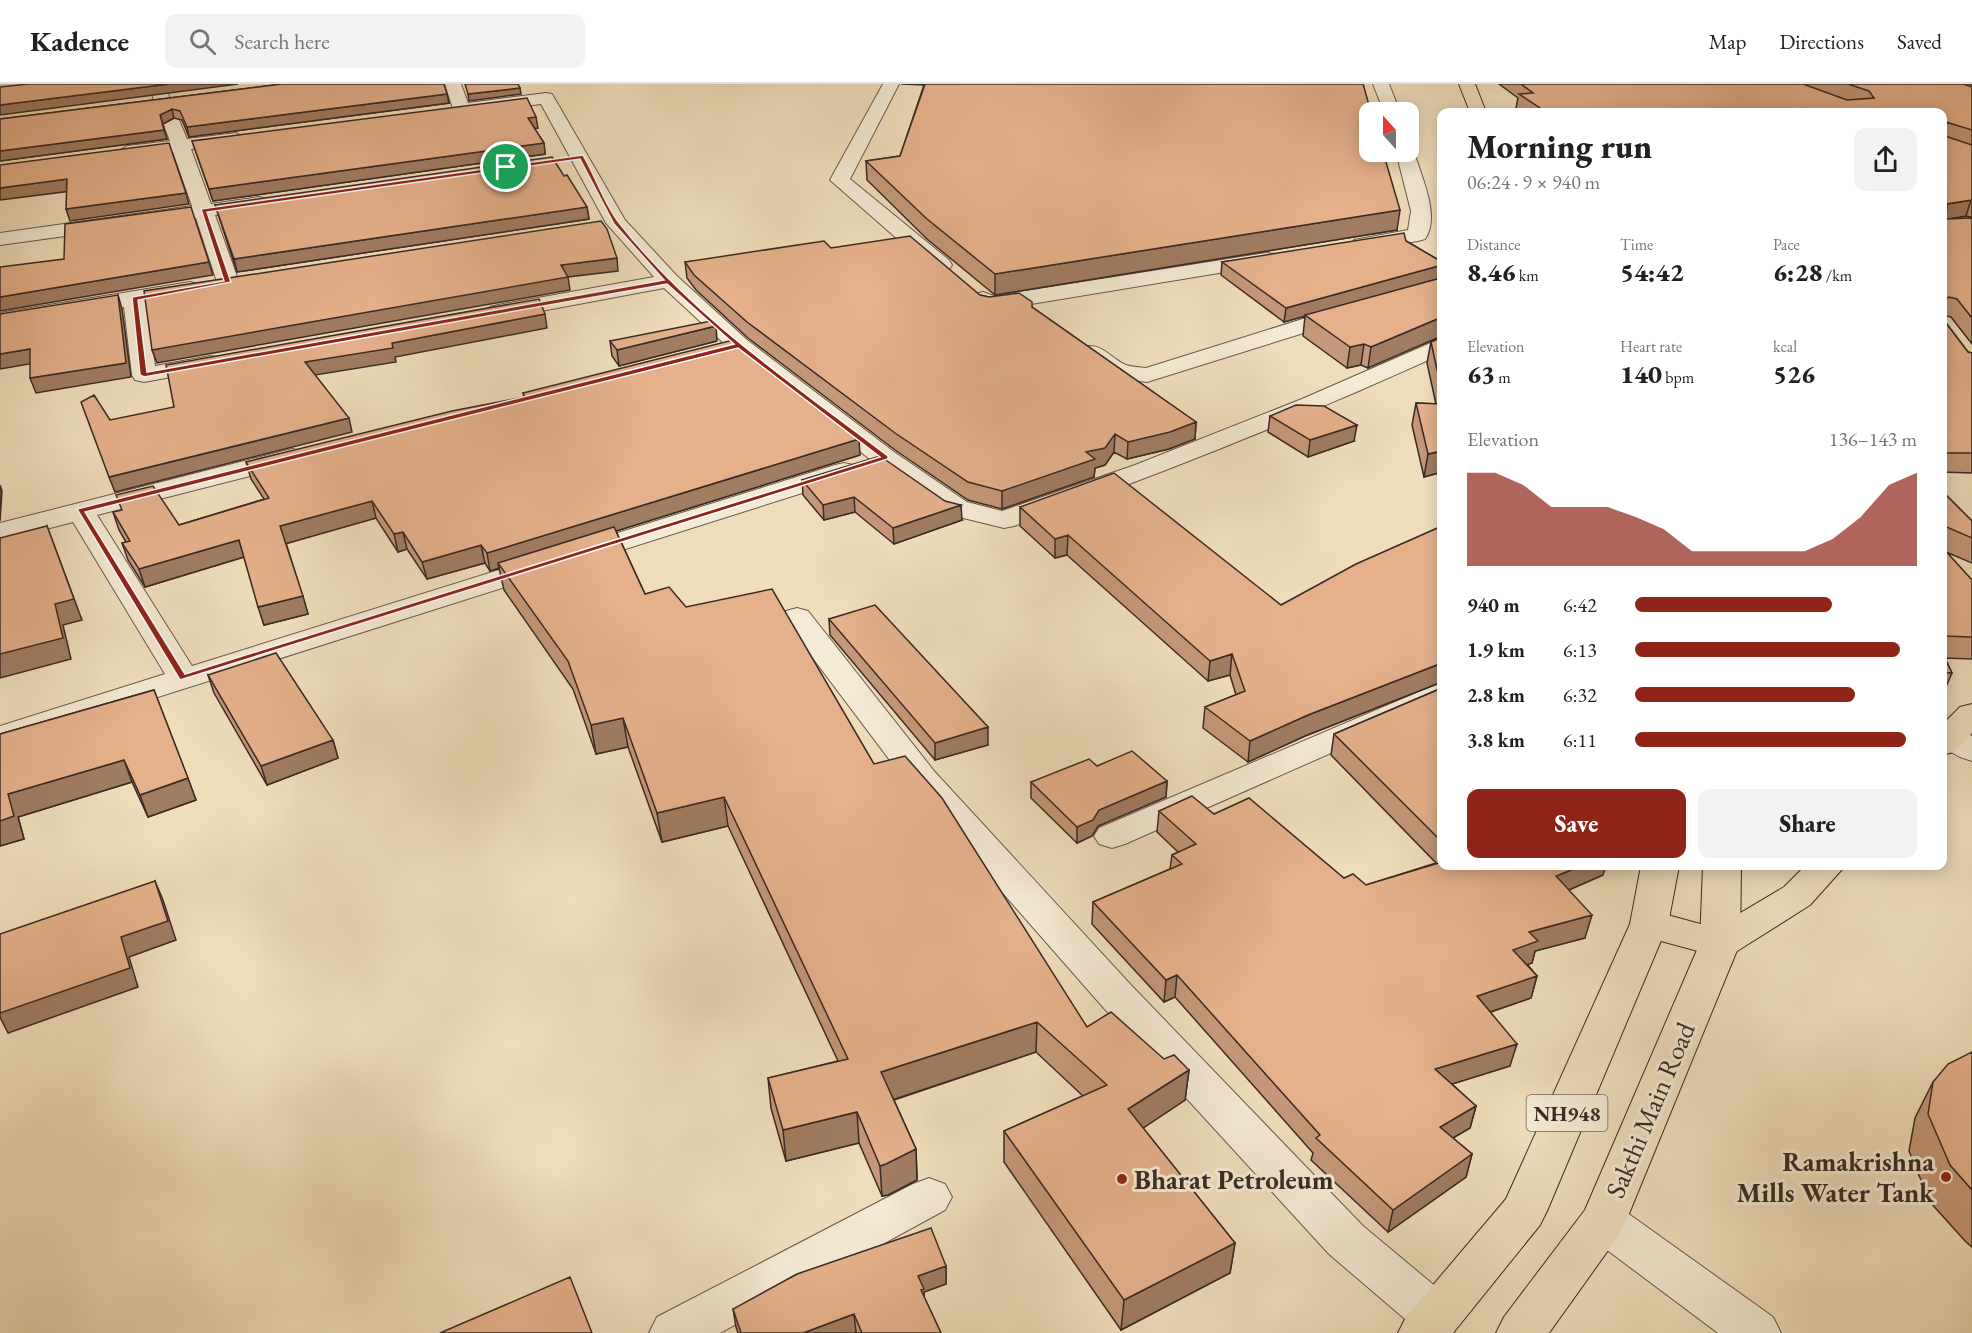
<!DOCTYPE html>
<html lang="en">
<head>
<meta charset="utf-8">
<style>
	body { margin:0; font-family:"EB Garamond",serif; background:#f2f2f2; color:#202124; height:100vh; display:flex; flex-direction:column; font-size:22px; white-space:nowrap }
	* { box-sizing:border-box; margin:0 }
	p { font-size:20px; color:#757577 }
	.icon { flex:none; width:33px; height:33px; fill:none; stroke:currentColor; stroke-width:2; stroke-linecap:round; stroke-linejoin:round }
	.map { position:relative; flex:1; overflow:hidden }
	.sheet { position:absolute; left:1437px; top:24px; width:510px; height:762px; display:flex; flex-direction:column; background:#fff; border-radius:12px; box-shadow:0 3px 15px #0003 }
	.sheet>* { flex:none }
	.needle { width:39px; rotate:339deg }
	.tools { position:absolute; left:1359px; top:18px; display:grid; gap:12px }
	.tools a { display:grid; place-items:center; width:60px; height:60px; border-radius:12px; background:#fff; box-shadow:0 3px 15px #0003; font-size:30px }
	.pin { position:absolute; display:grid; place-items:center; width:51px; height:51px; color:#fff; margin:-26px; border:3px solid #fff; border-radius:50%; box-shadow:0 2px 6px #0007 }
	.round { display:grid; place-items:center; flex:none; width:63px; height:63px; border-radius:12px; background:#f2f2f2 }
	.summary { display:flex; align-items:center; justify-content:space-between; height:102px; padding:0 30px }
	h1 { font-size:33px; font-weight:800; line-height:45px }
	.figures { display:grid; grid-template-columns:repeat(3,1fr); gap:9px; height:102px; padding:6px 30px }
	.figures div { display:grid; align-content:center }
	.figures b { font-size:26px; font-weight:800 }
	.figures small { font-size:16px; font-weight:400 }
	.figures p { font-size:16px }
	.chart { height:168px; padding:12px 30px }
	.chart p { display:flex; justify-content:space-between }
	.chart svg { width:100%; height:108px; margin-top:6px; fill:#8f2418; opacity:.7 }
	.button { display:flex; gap:12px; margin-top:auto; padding:12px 30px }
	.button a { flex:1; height:69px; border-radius:12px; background:#8f2418; color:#fff; font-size:24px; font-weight:800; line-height:69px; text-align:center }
	.button a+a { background:#f2f2f2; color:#202124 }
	ul { padding:0 30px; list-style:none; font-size:20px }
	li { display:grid; grid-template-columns:96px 72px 1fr; align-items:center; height:45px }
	li i { height:15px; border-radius:8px; background:#8f2418 }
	header { display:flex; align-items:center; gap:36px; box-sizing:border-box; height:84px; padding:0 30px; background:#fff; border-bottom:2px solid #e0e0e0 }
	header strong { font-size:28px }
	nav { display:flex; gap:33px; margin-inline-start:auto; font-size:21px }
	.search { width:420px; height:54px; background:#f2f2f2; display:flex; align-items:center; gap:15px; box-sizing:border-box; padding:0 21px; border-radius:12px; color:#757577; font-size:22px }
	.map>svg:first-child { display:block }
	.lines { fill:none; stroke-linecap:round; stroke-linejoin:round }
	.minor-casing { stroke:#68574a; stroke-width:2 }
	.major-casing { stroke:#3a2a24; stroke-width:2 }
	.highway-casing { stroke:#3a2a24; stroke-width:2 }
	.minor { fill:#f5ead3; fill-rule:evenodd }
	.major { fill:#f0debb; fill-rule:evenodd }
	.highway { fill:#f0debb; fill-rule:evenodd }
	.wall { fill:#c49878; stroke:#3a2a24; stroke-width:1.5 }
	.shaded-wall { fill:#a07c61; stroke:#3a2a24; stroke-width:1.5 }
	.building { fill:#e4b18b; stroke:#3a2a24; stroke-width:1.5 }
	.route { fill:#8f2418; stroke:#fff; stroke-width:1.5; fill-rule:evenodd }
	.poi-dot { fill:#8f2418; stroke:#f5ead3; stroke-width:2 }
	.labels { text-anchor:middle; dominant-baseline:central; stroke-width:6; stroke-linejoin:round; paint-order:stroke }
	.shield { fill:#f5ead3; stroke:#726458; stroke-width:1.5 }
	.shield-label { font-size:21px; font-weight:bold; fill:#3a2a24 }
	.near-street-label { font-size:27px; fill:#3a2a24; stroke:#f5ead3 }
	.near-poi-label { font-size:27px; font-weight:bold; fill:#3a2a24; stroke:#f5ead3; text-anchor:end }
</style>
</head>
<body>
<header>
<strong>Kadence</strong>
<div class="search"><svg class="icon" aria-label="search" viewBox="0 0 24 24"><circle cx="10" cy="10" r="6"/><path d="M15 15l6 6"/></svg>Search here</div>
<nav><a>Map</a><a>Directions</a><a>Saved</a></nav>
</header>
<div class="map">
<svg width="1972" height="1249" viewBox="0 0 1972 1249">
	<rect width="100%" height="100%" fill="#f0debb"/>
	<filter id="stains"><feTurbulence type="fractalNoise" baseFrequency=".00333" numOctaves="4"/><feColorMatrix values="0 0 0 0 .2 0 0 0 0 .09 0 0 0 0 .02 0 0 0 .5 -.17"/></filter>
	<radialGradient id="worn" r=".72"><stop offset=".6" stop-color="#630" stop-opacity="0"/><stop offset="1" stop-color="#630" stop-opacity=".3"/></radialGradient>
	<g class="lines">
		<defs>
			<path id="minor" d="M148 0H164L187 55 236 49 245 54 236 59 191 65 211 120 259 113 266 115 269 119 266 123 259 125 215 131 239 198 236 203H220L217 198 196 134 0 161V149L192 122 173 68 127 74 118 68 127 62 170 57Z
				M445 0H461L468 19 546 9 552 10 625 136 677 192 747 256 894 368 967 418 1002 427 1135 381 1302 315 1442 254V270C1301 334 1159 391 1014 442L1004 444 947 430 876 380 731 266 664 204 498 235 490 233 487 228 490 223 498 221 654 193 606 139 541 20 462 30 453 25Z
				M883 0H899L850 95 949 176 952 181 949 186H933L830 96Z
				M1373 0H1389L1400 28H1384Z
				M1408 63 1414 68C1421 92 1441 132 1425 155L1418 157 1361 166 1354 164 1351 160 1354 156 1408 146 1411 127 1396 68H1408Z
				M1266 169 1274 170 1277 175 1274 180 989 227 981 225 972 215 975 210 983 208 994 212Z
				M190 198 198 200 201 205 198 210 146 219 155 282 211 272 220 274 223 279 220 284 144 298 135 296 132 291 124 223 0 243V229Z
				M1347 221 1355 223 1358 228 1355 233 1147 298 1112 293 1079 268 1083 263C1102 258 1110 274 1126 281 1132 283 1140 283 1146 284Z
				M292 365 301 367 305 373 301 379 97 431 192 582 835 381 844 379 853 381 857 387 853 393 0 663V642L165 590 73 438 0 457V439Z
				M797 524 808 527 934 687 1130 900 1363 1142 1453 1217 1460 1232 1453 1247H1419L1329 1170 1102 922 910 703 782 533 786 527Z
				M1442 598V620L1125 760 1112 764 1099 760 1094 752 1099 744Z
				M1950 643 1972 652V677L1960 673 1942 663V645Z
				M929 1094 945 1100 952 1113 945 1126 720 1249H649L657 1233 913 1100Z
				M1603 1117 1619 1123 1773 1233 1781 1249H1718L1587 1151 1580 1137 1587 1123Z"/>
			<path id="major" d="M1972 620V649L1954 668 1942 671V641L1960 623Z
				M1805 782H1845L1810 821 1734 869 1720 873 1635 850 1630 840 1635 830 1649 826 1715 844 1784 803Z"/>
			<path id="highway" d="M1459 0H1475L1486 28H1470Z
				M1641 782H1679L1668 840 1547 1127 1540 1141 1453 1249H1398L1406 1233 1506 1115 1630 840Z
				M1703 782H1741L1740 859 1626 1137 1619 1151 1549 1249H1496L1504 1233 1585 1126 1700 859Z"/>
		</defs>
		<use href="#minor" class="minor-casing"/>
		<use href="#major" class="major-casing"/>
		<use href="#highway" class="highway-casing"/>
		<use href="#minor" class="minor"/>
		<use href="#major" class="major"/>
		<use href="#highway" class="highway"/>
	</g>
	<path class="wall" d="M282 0 447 10 449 19 189 53 182 36 174 34 163 40 167 55 0 77V35Z
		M901 0H1363L1397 146 995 211 927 155 867 96 866 77 900 72 924 1Z
		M1499 0H1972V133L1966 132 1946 135 1972 134V260L1951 233 1946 232V239L1968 268 1972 269V389L1942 388V28H1522L1516 24 1518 14Z
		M534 44 544 59 545 70 213 117 192 57 538 44Z
		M564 92 587 123 589 135 237 188 215 121Z
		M1406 157 1442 178V194L1438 195 1368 284 1361 281 1347 284 1303 252 1305 232 1284 238 1221 191 1222 178Z
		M831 164 980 211 1032 223 1196 338 1195 355 1169 365 1127 375 1114 368 1105 381 1095 384 1094 393 1002 425 968 416 895 366 748 254 696 206 687 194 685 178Z
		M1442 253V388L1424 393 1412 341 1416 319 1436 320 1427 279 1431 258Z
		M610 257H717L619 282 612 272Z
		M523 309 860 371 616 447 645 510 686 523 874 680 1087 943 1189 986 1185 1016 1143 1044 1235 1159 1230 1189 1121 1246 1004 1078V1047L1083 1012 1036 968 894 1016 916 1065 917 1096 888 1111 882 1112 859 1059 786 1077 771 1024 768 994 838 977 728 742 662 758 628 663 596 670 573 605 504 506 499 484 490 487 485 479 427 495 407 465 398 468 376 434 286 459 308 530 264 541 244 473 145 503 128 476 122 459 126 458 119 446 113 428 179 441 264 415 251 395 246 378 524 313Z
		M1270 332 1354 357 1308 373 1268 348Z
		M802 396 962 436 894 460 855 428 824 436 803 411Z
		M1942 407 1972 437V479L1946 468 1972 496V575L1945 574 1952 589 1942 612Z
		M1020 423 1281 521 1442 442V598L1305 652 1248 678 1203 644 1205 623 1236 611 1230 591 1208 597 1067 471 1055 474 1020 442Z
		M829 535 988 661 935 676 830 551Z
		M208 591 333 656 338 674 267 701 214 609Z
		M1442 604V782L1603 791 1569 806 1585 854 1535 867 1532 879 1527 880 1537 892 1531 914 1491 928 1510 982 1452 1000 1476 1022 1470 1044 1453 1054 1472 1070 1466 1093 1388 1148 1311 1076 1313 1069 1175 913 1164 918 1092 840 1093 818 1170 785 1172 771 1178 768 1157 748 1159 727 1214 730 1344 794 1366 801 1436 779 1331 671 1334 650Z
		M154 606 196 716 148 733 132 698 18 733 24 755 0 762V650Z
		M1097 682 1167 697 1166 713 1098 742 1092 752 1077 759 1031 714V698Z
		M1972 968V1163L1966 1158 1930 1118 1909 1067 1915 1034 1933 998Z
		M946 1182V1200L924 1208V1213L941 1249H738L736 1243 733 1225Z"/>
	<path class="shaded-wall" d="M169 0H238L0 31V21Z
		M520 4 521 10 469 17 468 10Z
		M447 10 449 19 189 53 187 43Z
		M172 25 174 34 163 40 160 31Z
		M536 33 538 44 530 45 528 34Z
		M164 46 167 55 0 77V67Z
		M544 59 545 70 213 117 209 105Z
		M67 95 71 107 0 116V104Z
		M186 109 189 120 70 137 66 125Z
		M1971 116 1966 132 1942 136 1947 120Z
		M587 123 589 135 237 188 234 175Z
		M1400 126 1397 146 995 211V190Z
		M617 174 618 187 568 193 570 206 157 279 152 266 561 181Z
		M209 178 213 191 0 227V213Z
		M1442 181 1441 194 1284 238 1286 224Z
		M118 211 122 225 131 293 36 309 30 294Z
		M545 230 547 244 395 273 396 278 309 292 305 278 392 259Z
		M1442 233V252L1368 284 1371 263Z
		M716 242 717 257 619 282 617 266Z
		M1364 260 1361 281 1347 284 1350 263Z
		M30 265 35 279 0 285V270Z
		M349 334 352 348 115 408 109 393Z
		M1196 338 1195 355 1169 365 1127 375 1128 358Z
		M1357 341 1354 357 1308 373 1310 356Z
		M1115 350 1114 368 1105 381 1095 384 1094 393 1002 425V407L1086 368Z
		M859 355 860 371 501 483 498 479 499 484 490 487 487 469Z
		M1442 367V388L1424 393 1428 370Z
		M0 401 2 407 0 437Z
		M854 413 855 428 824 436 823 421Z
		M372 417 376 434 285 460 280 442Z
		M961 421 962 436 894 460 893 444Z
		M47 442 82 536 63 541 71 575 0 594V570Z
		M403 448 407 465 398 468 394 450Z
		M1068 451 1067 471 1055 474V455Z
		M239 456 244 473 145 503 139 485Z
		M481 461 485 479 427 495 422 478Z
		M303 512 308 530 264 541 258 523Z
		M1232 570 1230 591 1208 597 1210 577Z
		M1442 579V598L1305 652 1248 678 1250 657 1308 631Z
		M623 634 628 663 596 670 591 641Z
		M988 643V661L935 676V659Z
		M333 656 338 674 267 701 261 682Z
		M124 676 132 698 18 733 24 755 0 762V737L8 710Z
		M188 694 196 716 148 733 140 711Z
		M1167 697 1166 713 1098 742 1092 752 1077 759V743L1099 726Z
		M724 713 728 742 662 758 657 729Z
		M1581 782H1606L1603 791 1550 814 1556 792Z
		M155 797 163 816 176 856 129 873 138 903 8 949 0 933V929L121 853Z
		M1592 831 1585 854 1535 867 1532 879 1507 888 1513 866 1529 848Z
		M1177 891 1175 913 1164 918 1166 896Z
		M1537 892 1531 914 1472 934 1477 912Z
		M1037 938 1036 968 883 1019 881 988Z
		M1517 960 1510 982 1430 1007 1435 985Z
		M1189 986 1185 1016 1125 1056 1128 1025Z
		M1476 1022 1470 1044 1434 1065 1440 1043Z
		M857 1028 859 1059 786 1077 783 1046Z
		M916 1065 917 1096 888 1111 882 1112 880 1082Z
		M1472 1070 1466 1093 1388 1148 1393 1126Z
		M1235 1159 1230 1189 1121 1246 1124 1216Z
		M946 1182V1200L924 1208V1223L918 1192Z
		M854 1230 856 1248 854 1249H803Z"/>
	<path class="building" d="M28 0H169L0 21V3Z
		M282 0H444L447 10 187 43 180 27 172 25 160 31 164 46 0 67V35Z
		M465 0H518L520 4 468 10Z
		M925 0H1363L1371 28H1370V68H1383L1400 126 995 190 927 135 866 77 900 72Z
		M1521 0H1803L1847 16 1874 14 1869 7 1848 0H1963L1972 3V46L1946 38 1945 52 1972 61V116L1947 120 1946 135 1972 134V234L1957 215 1949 213 1946 215V239L1968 268 1972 269V369H1942V28H1527L1543 26 1519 10 1533 9Z
		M527 14 536 33 528 34 544 59 209 105 192 57Z
		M169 59 186 109 66 125 67 95 0 104V81Z
		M552 73 564 92 567 91 587 123 234 175 215 121Z
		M191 123 209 178 0 213V183L64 175 65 140Z
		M601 137 607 145 617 174 561 181 568 193 152 266 144 207Z
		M1404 149 1406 157 1442 178V181L1286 224 1222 178Z
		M910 152 980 211 989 213 1019 209 1032 218V223L1196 338 1170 348 1128 358 1115 350 1105 364 1086 368 1095 375 1002 407 968 398 895 349 747 238 694 191 685 178 824 157 831 164Z
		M1437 195 1442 197V233L1371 263 1364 260 1350 263 1305 231Z
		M118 211 126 279 30 294V265L0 270V230Z
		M539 215 545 230 392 259 393 264 305 278 349 334 109 393 81 318 94 311 110 336 174 323 166 281Z
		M711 237 716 242 617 266 610 257Z
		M1442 253V308L1431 258Z
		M733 256 859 355 487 469 481 461 422 478 403 448 394 450 372 417 280 442 303 512 258 523 239 456 139 485 122 459 130 457 113 428 122 426 116 411 153 402 179 441 269 414 246 378 452 327 525 313 523 309Z
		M1416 319 1442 320V367L1428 370Z
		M1296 321 1324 322 1357 341 1310 356 1270 332Z
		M880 372 945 417 961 421 893 444 854 413 823 421 802 396Z
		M1114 389 1281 521 1356 480 1442 442V579L1308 631 1250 657 1205 623 1245 607 1232 570 1210 577 1068 451 1055 455 1020 423Z
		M1942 407 1972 437V454L1942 441Z
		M47 442 74 515 55 520 63 554 0 570V454Z
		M614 443 645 510 669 503 686 523 772 505 874 680 905 672 942 714 1087 943 1111 928 1164 975 1174 971 1189 986 1128 1025 1235 1159 1124 1216 1004 1047 1107 1001 1037 938 881 988 916 1065 886 1080 880 1082 857 1028 783 1046 768 994 848 975 724 713 657 729 623 634 591 641 568 577 498 479Z
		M1942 463 1972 496V553L1942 552Z
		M875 521 988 643 935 659 829 535Z
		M1942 568 1952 589 1942 588Z
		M276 569 333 656 261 682 208 591Z
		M1442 604V758L1334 650Z
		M154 606 188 694 140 711 124 676 8 710 14 732 0 737V650Z
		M1132 667 1167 697 1099 726 1093 736 1077 743 1031 698 1089 675 1097 682Z
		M1192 712 1214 730 1249 714 1344 794 1353 790 1366 801 1442 778V782H1581L1556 792 1592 831 1529 848 1538 857 1513 866 1537 892 1477 912 1517 960 1435 985 1476 1022 1440 1043 1472 1070 1393 1126 1316 1054 1320 1051 1177 891 1166 896 1093 818 1182 780 1172 771 1196 760 1159 727Z
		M155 797 168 837 121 853 130 884 0 929V850Z
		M1972 968V1106L1950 1081 1928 1030 1933 998 1948 980Z
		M931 1144 946 1182 918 1192 924 1205 921 1206 941 1249H862L854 1230 803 1249H741L733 1225 797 1190Z
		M570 1193 592 1249H440Z"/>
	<path class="route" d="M583 71C596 93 604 120 620 140 693 233 795 301 888 372V375L180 596 77 425 734 260 667 200 144 293 140 291 132 213 224 197 201 125ZM580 75 614 140 664 196 147 288 138 216 231 198 207 128ZM738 264 880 373 185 590 85 428Z"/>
	<g class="poi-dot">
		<circle cx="1946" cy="1093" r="6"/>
		<circle cx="1122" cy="1095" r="6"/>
	</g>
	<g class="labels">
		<rect class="shield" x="1526.5" y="1011" width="81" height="36" rx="4.5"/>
		<g class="shield-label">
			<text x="1567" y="1029">NH948</text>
		</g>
		<g class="near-street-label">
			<text transform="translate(1650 1026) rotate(-67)">Sakthi Main Road</text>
		</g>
		<g class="near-poi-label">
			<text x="1934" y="1077">Ramakrishna<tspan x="1934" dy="31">Mills Water Tank</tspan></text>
			<text x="1134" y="1095" text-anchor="start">Bharat Petroleum</text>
		</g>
	</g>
	<rect width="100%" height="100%" filter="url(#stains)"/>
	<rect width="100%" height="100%" fill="url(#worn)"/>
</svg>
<div class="tools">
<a><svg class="needle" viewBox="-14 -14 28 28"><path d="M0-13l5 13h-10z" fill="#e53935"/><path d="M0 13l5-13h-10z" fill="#757577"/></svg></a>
</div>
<div class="pin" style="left:506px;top:83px;background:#1e9e55"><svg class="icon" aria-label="arrive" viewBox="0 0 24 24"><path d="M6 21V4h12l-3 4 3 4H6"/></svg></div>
<section class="sheet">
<div class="summary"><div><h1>Morning run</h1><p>06:24 · 9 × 940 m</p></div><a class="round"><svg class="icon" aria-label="share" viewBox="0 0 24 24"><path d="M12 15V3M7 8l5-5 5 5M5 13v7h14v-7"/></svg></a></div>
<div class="figures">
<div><p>Distance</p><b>8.46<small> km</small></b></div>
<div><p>Time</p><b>54:42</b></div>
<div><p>Pace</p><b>6:28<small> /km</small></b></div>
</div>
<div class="figures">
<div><p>Elevation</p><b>63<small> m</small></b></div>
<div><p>Heart rate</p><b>140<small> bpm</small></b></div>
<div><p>kcal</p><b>526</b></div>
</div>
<div class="chart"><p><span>Elevation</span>136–143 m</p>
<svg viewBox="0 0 160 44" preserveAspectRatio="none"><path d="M0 44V6L10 6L20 11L30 20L40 20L50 20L60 24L70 29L80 38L90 38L100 38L110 38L120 38L130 33L140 24L150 11L160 6V44z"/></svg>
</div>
<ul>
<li><b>940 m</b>6:42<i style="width:70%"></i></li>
<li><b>1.9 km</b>6:13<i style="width:94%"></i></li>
<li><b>2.8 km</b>6:32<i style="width:78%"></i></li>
<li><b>3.8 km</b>6:11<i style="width:96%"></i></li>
</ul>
<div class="button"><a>Save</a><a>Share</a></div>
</section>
</div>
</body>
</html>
